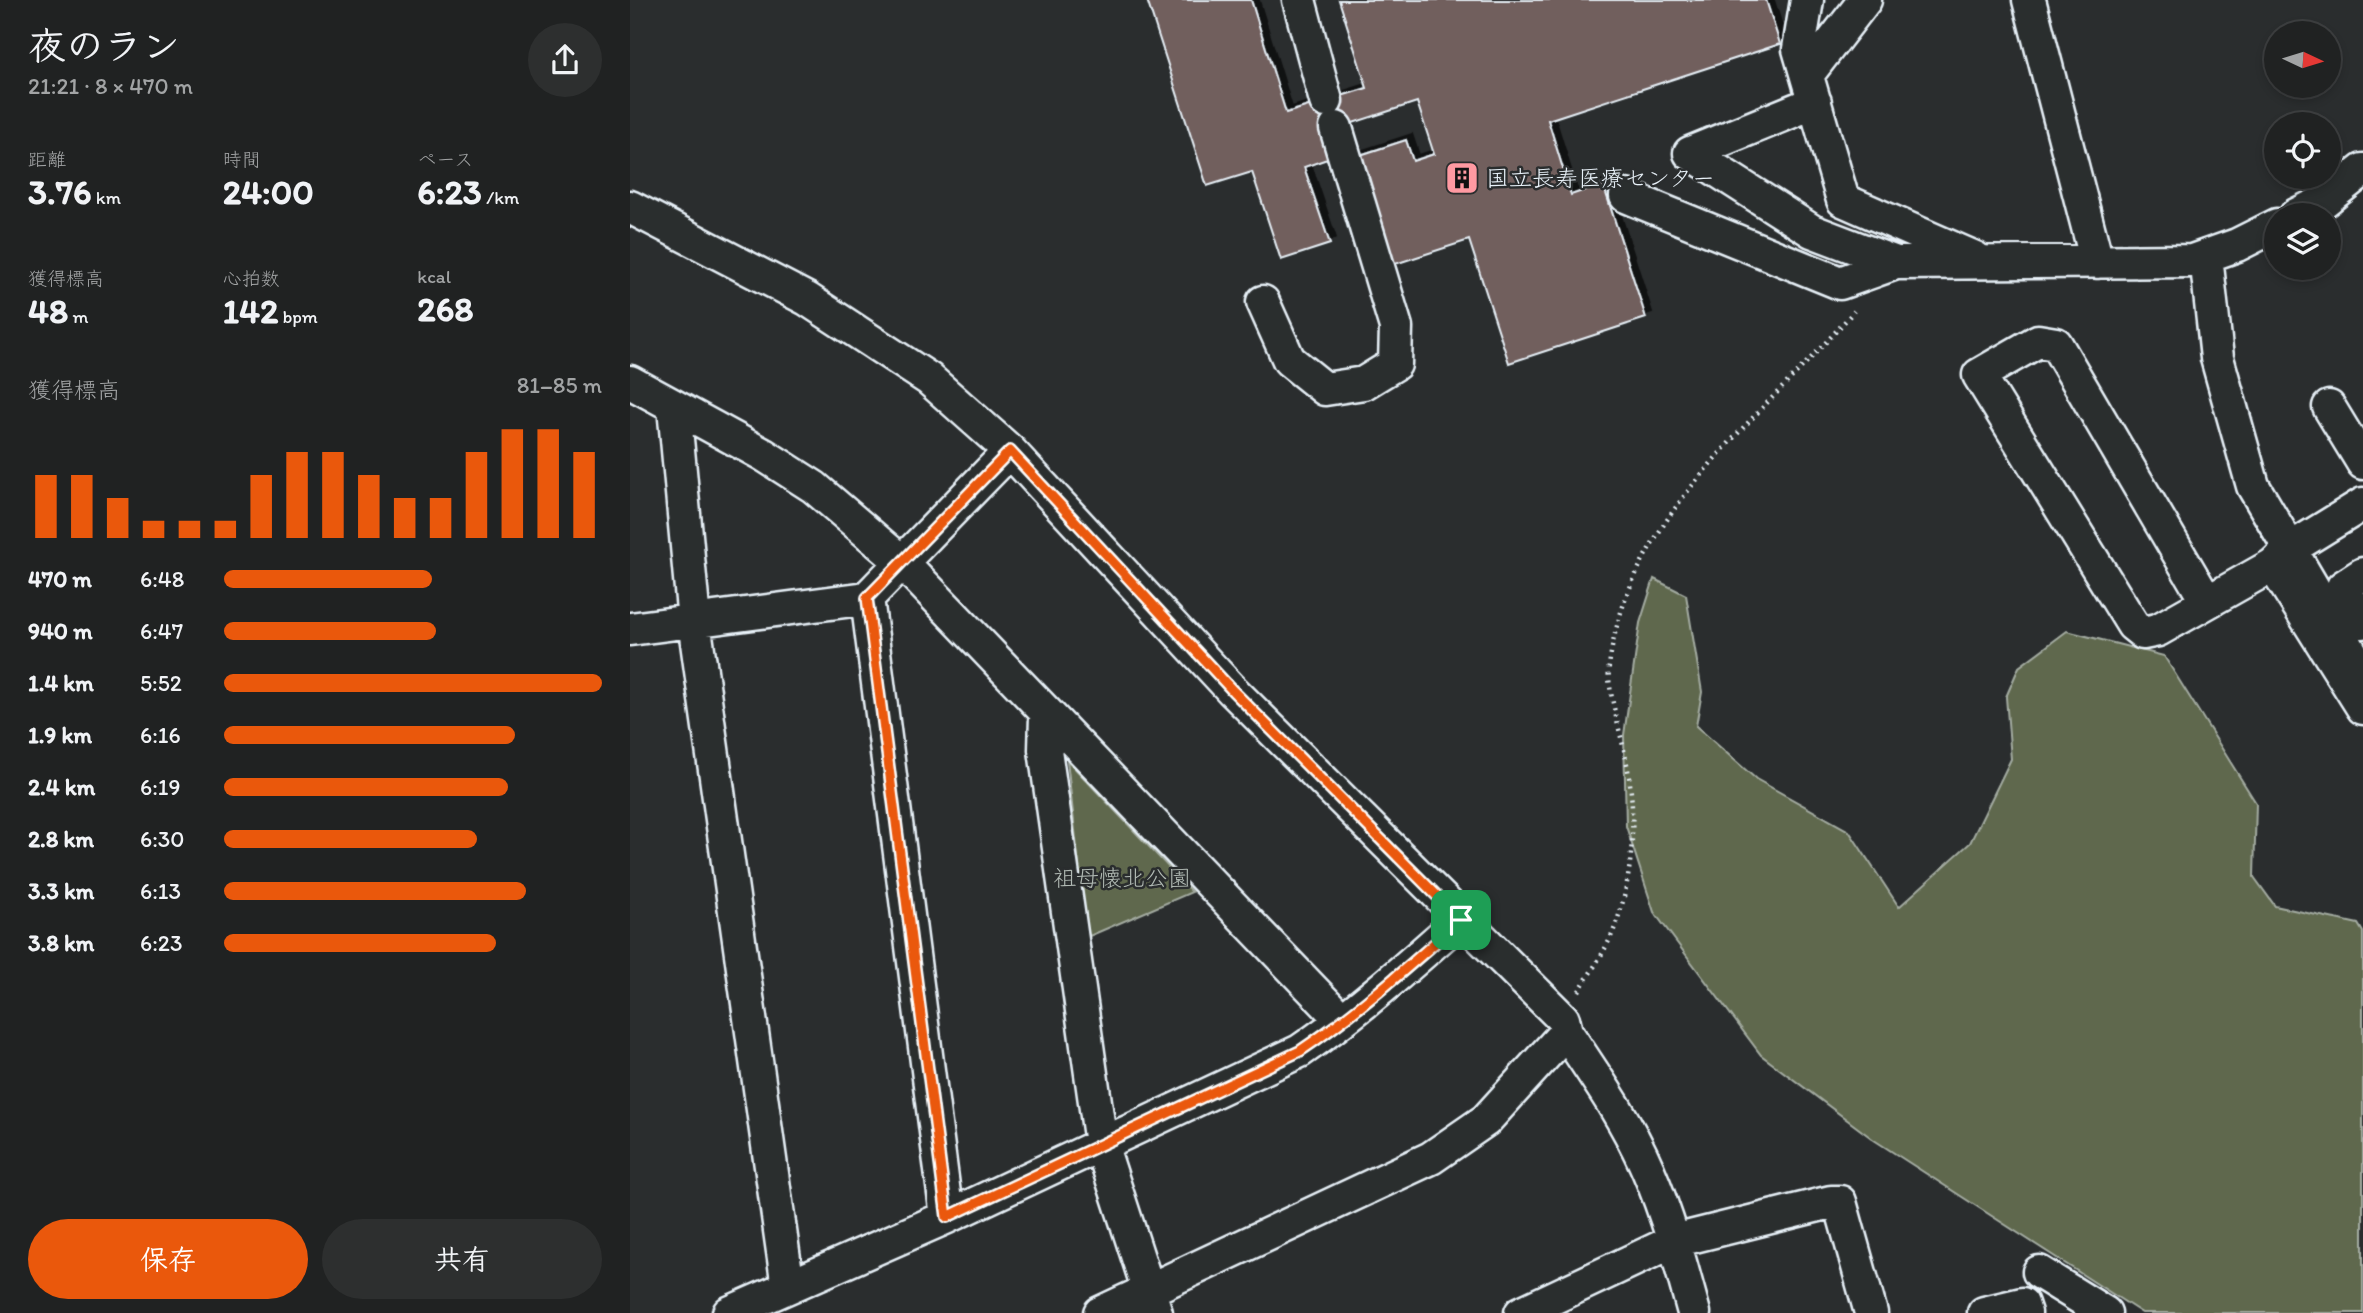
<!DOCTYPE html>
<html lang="ja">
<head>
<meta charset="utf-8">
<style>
	body { margin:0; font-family:Itim,"Klee One",sans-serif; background:#2d2f2f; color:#f1f3f6; height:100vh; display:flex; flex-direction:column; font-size:26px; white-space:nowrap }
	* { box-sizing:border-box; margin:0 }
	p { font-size:23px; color:#a2a4a5 }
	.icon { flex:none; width:38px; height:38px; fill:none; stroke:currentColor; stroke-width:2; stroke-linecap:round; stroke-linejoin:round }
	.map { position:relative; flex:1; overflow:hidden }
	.panel { display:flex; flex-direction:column; background:#202222; width:630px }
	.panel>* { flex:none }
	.needle { width:46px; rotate:94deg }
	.controls { position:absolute; left:1634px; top:21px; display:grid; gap:14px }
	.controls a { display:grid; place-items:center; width:77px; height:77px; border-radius:50%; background:#202222; box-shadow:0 4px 10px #0003,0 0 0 2px #3d3f40; font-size:35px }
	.pin { position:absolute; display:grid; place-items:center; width:60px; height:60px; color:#fff; margin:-30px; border-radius:14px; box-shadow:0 4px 10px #0006 }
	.round { display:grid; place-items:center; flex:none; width:74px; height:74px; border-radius:37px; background:#2d2f2f }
	.headline { display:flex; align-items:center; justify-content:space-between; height:119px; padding:0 28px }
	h1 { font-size:38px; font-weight:700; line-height:52px }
	.stats { display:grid; grid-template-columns:repeat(3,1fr); gap:10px; height:119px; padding:7px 28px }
	.stats div { display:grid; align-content:center }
	.stats b { font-size:35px; font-weight:700 }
	.stats small { font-size:19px; font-weight:400 }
	.stats p { font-size:19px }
	.chart { height:196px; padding:14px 28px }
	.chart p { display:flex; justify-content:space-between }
	.chart svg { width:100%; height:126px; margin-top:7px; stroke:#ea580c; stroke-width:6 }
	.button { display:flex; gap:14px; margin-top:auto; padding:14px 28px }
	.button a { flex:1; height:80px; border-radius:42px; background:#ea580c; color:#fff; font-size:28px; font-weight:700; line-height:80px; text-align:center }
	.button a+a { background:#2d2f2f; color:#f1f3f6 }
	ul { padding:0 28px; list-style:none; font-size:23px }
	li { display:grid; grid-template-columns:112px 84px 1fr; align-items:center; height:52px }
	li i { height:18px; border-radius:9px; background:#ea580c }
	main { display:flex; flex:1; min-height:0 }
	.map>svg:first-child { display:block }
	.green { fill:#5f674d; stroke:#a4aca2; stroke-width:2 }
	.building { fill:#715e5d; stroke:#e8f1f8; stroke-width:2; filter:url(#shadow) }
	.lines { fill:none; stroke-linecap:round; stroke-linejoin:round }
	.minor-casing { stroke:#e8f1f8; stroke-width:37 }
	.path { stroke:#e8f1f8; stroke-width:4.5; stroke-dasharray:2 5; stroke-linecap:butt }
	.minor { stroke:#2a2d2e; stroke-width:32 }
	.route-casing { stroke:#fff; stroke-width:14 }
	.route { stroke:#ea580c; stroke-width:9 }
	.labels { text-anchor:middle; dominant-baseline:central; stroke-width:5; stroke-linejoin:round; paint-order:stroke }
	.poi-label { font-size:23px; fill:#e8f1f8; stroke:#2a2d2e; text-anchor:start }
	.park-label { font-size:23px; fill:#b1bab4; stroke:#2a2d2e }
</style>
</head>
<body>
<main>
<section class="panel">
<div class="headline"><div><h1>夜のラン</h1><p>21:21 · 8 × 470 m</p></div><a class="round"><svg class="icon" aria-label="share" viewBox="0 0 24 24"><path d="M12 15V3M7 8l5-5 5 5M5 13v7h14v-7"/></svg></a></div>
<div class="stats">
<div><p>距離</p><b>3.76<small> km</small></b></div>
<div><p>時間</p><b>24:00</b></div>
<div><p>ペース</p><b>6:23<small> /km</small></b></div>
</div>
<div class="stats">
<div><p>獲得標高</p><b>48<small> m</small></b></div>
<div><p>心拍数</p><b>142<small> bpm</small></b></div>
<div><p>kcal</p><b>268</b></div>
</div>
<div class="chart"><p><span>獲得標高</span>81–85 m</p>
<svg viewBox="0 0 160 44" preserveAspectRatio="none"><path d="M5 44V22M15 44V22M25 44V30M35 44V38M45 44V38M55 44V38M65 44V22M75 44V14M85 44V14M95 44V22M105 44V30M115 44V30M125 44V14M135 44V6M145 44V6M155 44V14"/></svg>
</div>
<ul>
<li><b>470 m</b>6:48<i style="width:55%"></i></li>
<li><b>940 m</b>6:47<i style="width:56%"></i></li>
<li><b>1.4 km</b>5:52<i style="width:100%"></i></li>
<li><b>1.9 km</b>6:16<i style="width:77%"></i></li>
<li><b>2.4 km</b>6:19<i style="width:75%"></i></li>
<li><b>2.8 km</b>6:30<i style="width:67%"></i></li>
<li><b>3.3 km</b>6:13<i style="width:80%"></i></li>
<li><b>3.8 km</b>6:23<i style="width:72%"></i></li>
</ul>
<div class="button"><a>保存</a><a>共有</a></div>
</section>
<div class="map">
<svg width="1733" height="1313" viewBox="0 0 1733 1313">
	<defs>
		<filter id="shadow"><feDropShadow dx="6" dy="-6" stdDeviation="0" flood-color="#0009"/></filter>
	</defs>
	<rect width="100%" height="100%" fill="#2a2d2e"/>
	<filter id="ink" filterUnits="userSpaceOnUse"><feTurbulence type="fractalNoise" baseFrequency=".0143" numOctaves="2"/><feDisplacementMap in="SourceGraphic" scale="14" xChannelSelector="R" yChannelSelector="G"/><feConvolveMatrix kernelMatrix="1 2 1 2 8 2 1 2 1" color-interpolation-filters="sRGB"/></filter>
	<g filter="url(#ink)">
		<path class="green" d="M1024 579 1056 595 1072 692 1066 726 1126 779 1219 831 1269 907 1340 843 1381 759 1376 697 1389 667 1437 631 1534 656 1626 803 1624 877 1645 906 1728 924 1733 932V1313H1512L1244 1140 1131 1055 1024 912 996 826 994 735 1010 623Z
			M437 760 562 892 457 937Z"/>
		<path class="building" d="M517 0H621L656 113 737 88 709 0H1136L1150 44 918 120 941 195 973 184 1016 318 879 363 839 240 756 267 721 158 776 140 783 161 804 154 787 102 692 133 700 158 674 167 700 244 651 260 622 172 577 186Z"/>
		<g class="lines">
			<defs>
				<path id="minor" d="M669 0 696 101
					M1177 0 1169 49 1213 200 1345 258
					M1399 0 1467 262
					M1177 75 1235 0
					M1185 102 1060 153 1182 231 1266 263 1562 261 1607 245 1647 225
					M996 196 1210 283 1266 263
					M0 207 177 299 299 379 380 451 603 691 933 1019 936 1032C966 1077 997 1121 1018 1170 1038 1216 1051 1265 1064 1313
					M1666 215 1694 201 1733 170
					M1576 256 1587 358 1623 486 1733 673
					M633 302 659 360 695 389 734 383 765 364 766 327 706 128
					M0 382 134 455 184 487 273 563 711 1019
					M44 407 64 621 158 1287
					M1699 407 1733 463
					M1733 504 1660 549 1643 565 1733 708
					M1733 574 1713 587 1733 622
					M1577 602 1426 344 1408 341 1349 375 1503 625 1513 633 1528 630 1643 565
					M0 629 237 598
					M416 716 415 750 471 1144 526 1313
					M317 1217 237 598 380 451
					M1409 1272 1475 1313
					M99 1313 317 1217 670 1051C727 1012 778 966 830 920
					M470 1313 801 1158 856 1120 936 1032
					M891 1313 1044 1241 1201 1202H1210L1241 1313
					M1354 1313 1392 1304 1395 1313"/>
			</defs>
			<use href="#minor" class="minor-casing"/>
			<path class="path" d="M949 991C961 971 977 949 985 927 1004 875 1007 812 996 759 992 738 976 685 979 666 999 512 1130 420 1224 311"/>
			<use href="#minor" class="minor"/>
		</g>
	</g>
	<g class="lines" filter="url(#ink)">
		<defs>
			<path id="route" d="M380 451 603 691 831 920C779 966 728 1012 670 1051L317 1217 237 598Z"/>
		</defs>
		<use href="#route" class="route-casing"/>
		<use href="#route" class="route"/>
	</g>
	<defs>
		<symbol id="building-square" viewBox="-11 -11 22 22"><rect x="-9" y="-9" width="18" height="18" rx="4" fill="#ff9aa2" stroke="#2a2d2e"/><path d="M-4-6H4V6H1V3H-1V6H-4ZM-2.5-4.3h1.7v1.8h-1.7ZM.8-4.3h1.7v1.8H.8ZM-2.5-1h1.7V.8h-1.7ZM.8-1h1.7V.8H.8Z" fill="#111"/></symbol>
	</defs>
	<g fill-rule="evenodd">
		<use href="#building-square" x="813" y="159" width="38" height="38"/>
	</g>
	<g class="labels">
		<g class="poi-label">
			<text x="856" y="178">国立長寿医療センター</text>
		</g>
		<g class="park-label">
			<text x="492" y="878">祖母懐北公園</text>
		</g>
	</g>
</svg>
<div class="controls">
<a><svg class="needle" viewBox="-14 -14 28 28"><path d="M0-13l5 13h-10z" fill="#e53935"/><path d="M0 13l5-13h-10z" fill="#a2a4a5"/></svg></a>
<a><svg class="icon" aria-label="locate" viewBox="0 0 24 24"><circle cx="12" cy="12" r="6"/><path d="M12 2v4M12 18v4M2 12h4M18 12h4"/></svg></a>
<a><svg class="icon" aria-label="layers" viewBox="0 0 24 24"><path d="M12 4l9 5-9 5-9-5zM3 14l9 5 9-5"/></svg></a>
</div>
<div class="pin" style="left:831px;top:920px;background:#1e9e55"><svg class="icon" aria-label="arrive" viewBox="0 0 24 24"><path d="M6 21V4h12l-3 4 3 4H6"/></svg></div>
</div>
</main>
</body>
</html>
